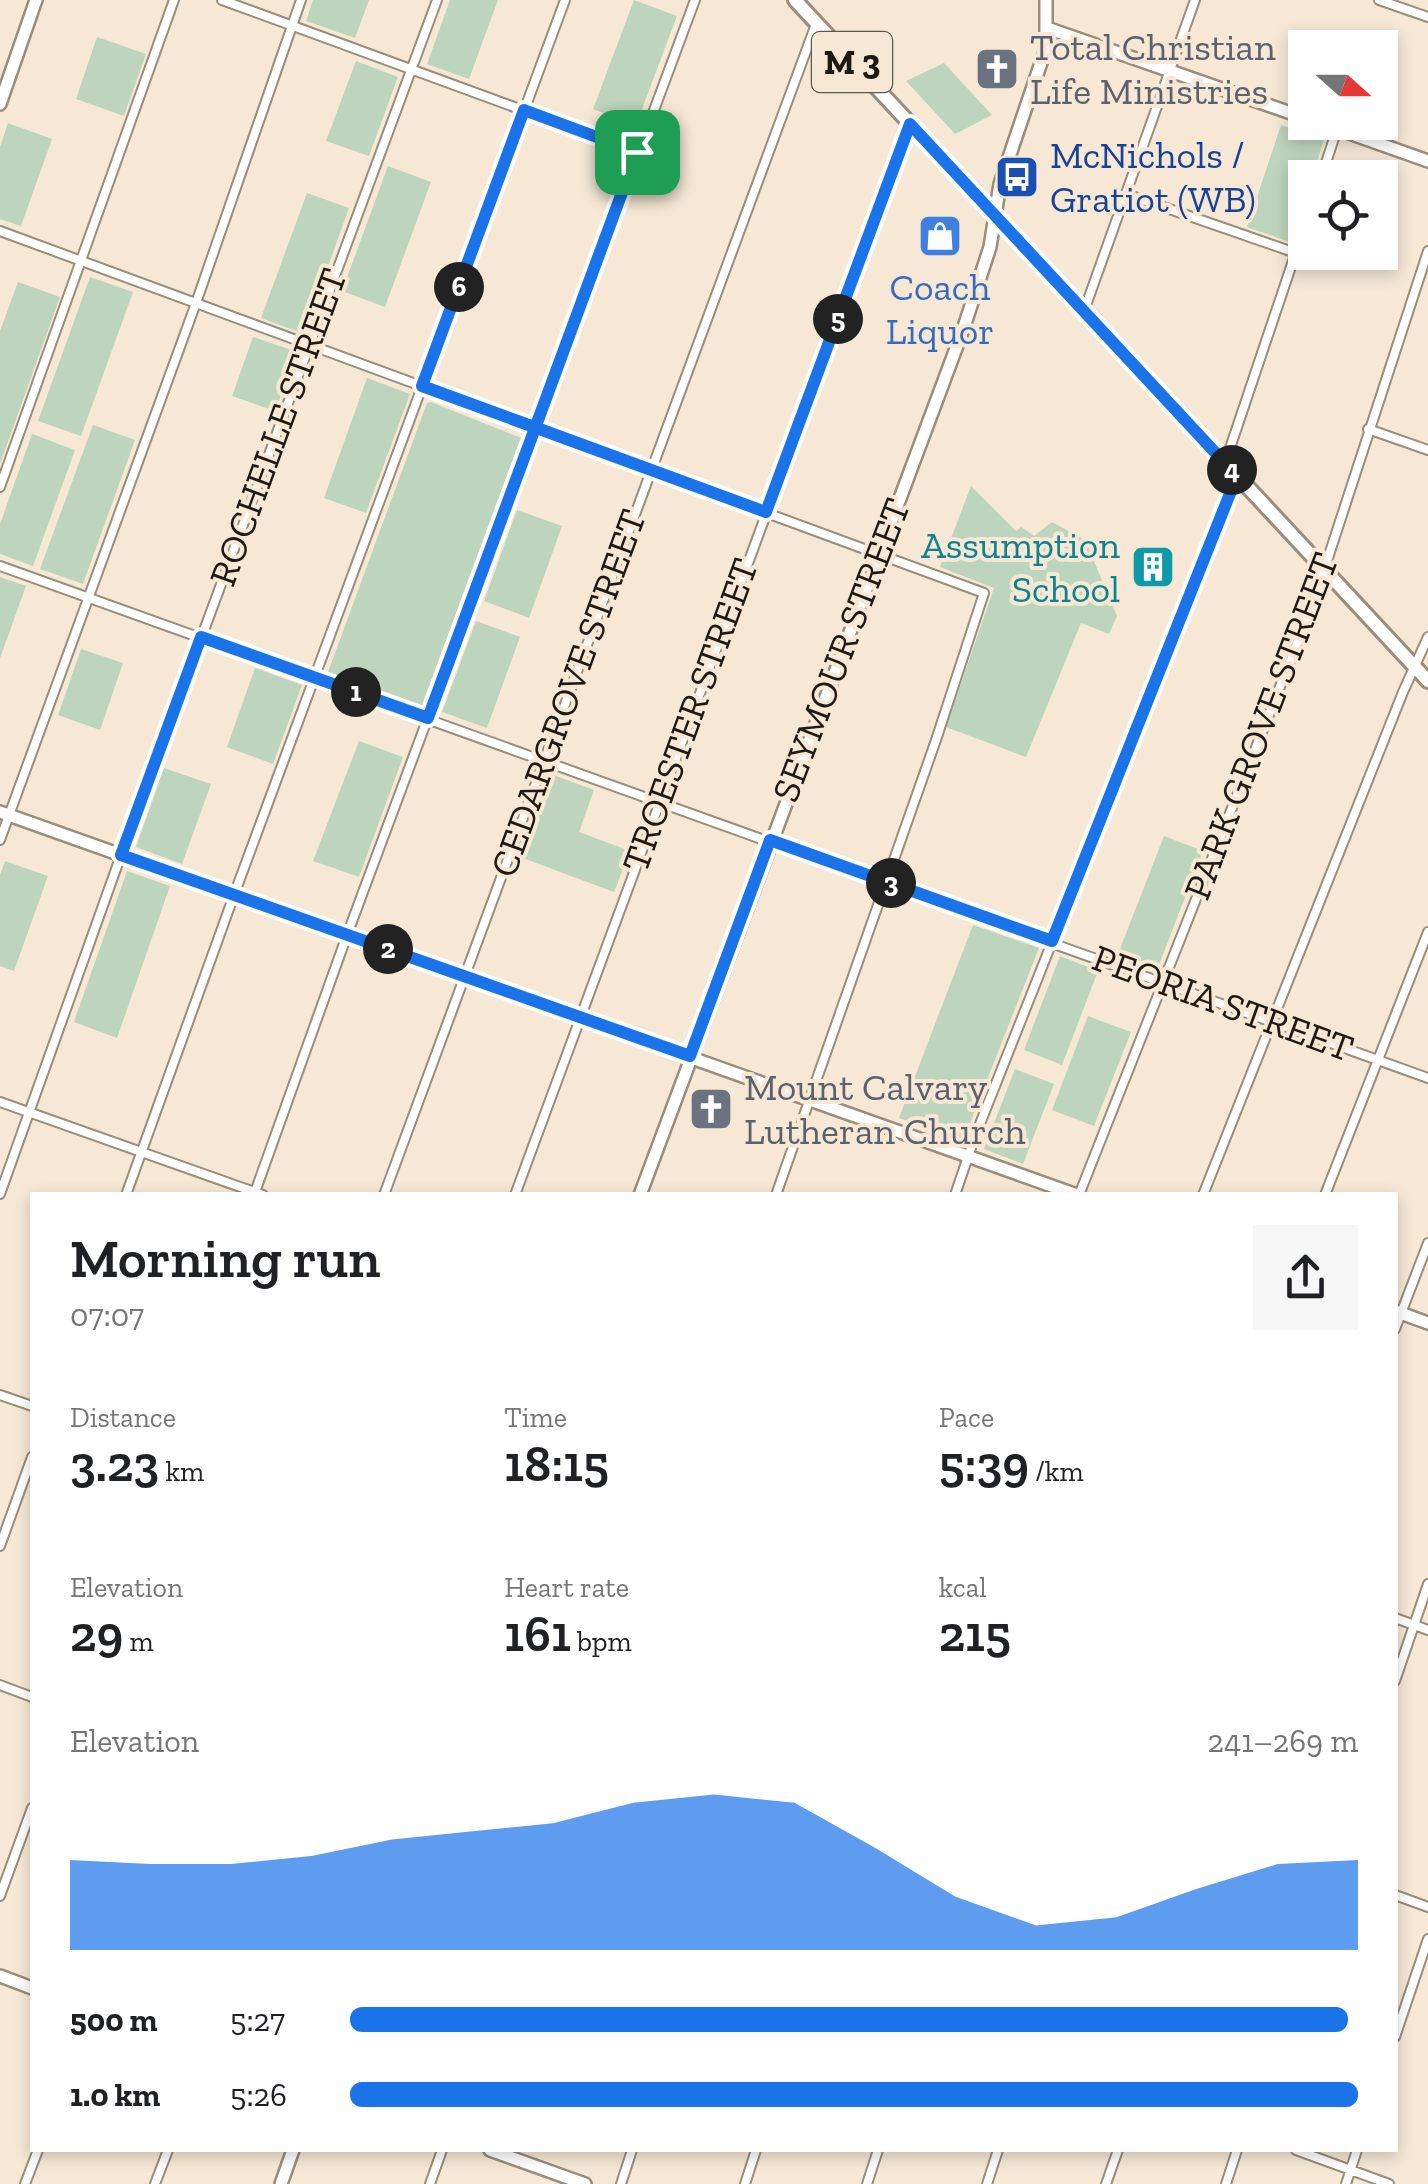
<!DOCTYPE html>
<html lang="en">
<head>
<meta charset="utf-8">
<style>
	body { margin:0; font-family:"Zilla Slab",serif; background:#f6f6f6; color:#202124; height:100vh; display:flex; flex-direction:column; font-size:38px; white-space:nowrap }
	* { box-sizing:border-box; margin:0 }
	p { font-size:32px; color:#757577 }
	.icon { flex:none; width:55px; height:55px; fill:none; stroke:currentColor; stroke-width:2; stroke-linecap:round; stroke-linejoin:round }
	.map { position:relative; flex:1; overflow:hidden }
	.sheet { position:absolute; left:30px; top:1192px; width:1368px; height:960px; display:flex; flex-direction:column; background:#fff; border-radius:0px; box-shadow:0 5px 15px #0003 }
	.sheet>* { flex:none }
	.needle { width:65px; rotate:111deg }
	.buttons { position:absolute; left:1288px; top:30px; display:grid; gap:20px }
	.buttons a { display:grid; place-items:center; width:110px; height:110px; border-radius:0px; background:#fff; box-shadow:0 5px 15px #0003; font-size:50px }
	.pin { position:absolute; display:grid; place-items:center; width:85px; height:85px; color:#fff; margin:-42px; border-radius:20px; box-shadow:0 5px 15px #0006 }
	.km { position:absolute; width:50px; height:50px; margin:-25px; border-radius:50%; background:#222; color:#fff; font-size:28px; line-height:50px; text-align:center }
	.round { display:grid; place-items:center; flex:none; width:105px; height:105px; border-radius:0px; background:#f6f6f6 }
	.head { display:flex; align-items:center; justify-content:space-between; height:170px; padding:0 40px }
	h1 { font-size:55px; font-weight:600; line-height:75px }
	.stats { display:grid; grid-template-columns:repeat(3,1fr); gap:15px; height:170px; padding:10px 40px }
	.stats div { display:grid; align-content:center }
	.stats b { font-size:50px; font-weight:600 }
	.stats small { font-size:28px; font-weight:400 }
	.stats p { font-size:28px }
	.chart { height:280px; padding:20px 40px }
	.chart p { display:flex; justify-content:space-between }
	.chart svg { width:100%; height:180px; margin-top:10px; fill:#1a73e8; opacity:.7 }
	ul { padding:0 40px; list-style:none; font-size:32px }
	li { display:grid; grid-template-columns:160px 120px 1fr; align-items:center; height:75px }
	li i { height:25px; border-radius:12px; background:#1a73e8 }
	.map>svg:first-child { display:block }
	.green { fill:#bdd5bc }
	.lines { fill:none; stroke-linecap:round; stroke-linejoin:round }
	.street-casing { stroke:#998d7b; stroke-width:12 }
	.secondary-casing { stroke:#998d7b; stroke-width:16 }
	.primary-casing { stroke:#998d7b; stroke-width:18 }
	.street { stroke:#fff; stroke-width:8 }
	.secondary { stroke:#fff; stroke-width:11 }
	.primary { stroke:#fff; stroke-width:12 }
	.route-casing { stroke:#fff; stroke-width:20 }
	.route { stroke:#1a73e8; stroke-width:12 }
	.labels { text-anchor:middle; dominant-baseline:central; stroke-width:8; stroke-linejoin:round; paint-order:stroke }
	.shield { fill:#f6e8d5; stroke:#5f584d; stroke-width:2.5 }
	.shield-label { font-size:35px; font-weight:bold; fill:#1e1a13 }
	.worship-label { font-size:38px; fill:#5b616d; stroke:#f6e8d5; text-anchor:start }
	.transit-label { font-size:38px; fill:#164399; stroke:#f6e8d5; text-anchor:start }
	.shop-label { font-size:38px; fill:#366cbe; stroke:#f6e8d5 }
	.street-label { font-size:38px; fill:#1e1a13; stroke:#f6e8d5 }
	.culture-label { font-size:38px; fill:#0d838f; stroke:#f6e8d5; text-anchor:end }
</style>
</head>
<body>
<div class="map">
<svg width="1428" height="2184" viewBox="0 0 1428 2184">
	<rect width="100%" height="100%" fill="#f6e8d5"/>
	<path class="green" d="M313 0H369L355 38 306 21Z
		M450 0H498L469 79 427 64Z
		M634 0 677 16 636 125 593 109Z
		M97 37 146 54 124 116 76 99Z
		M356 61 398 77 369 156 326 141Z
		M944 63 992 115 955 134 906 81Z
		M8 123 52 139 21 226 0 219V147Z
		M1281 125 1324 140 1312 177 1305 178V197L1290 242 1247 227Z
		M388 166 431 182 385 307 342 291Z
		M307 193 349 208 304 334 261 318Z
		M90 277 133 292 81 436 38 421Z
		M18 282 60 297 0 464V331Z
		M253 337 297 352 275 411 232 396Z
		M367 378 410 394 366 513 324 498Z
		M431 402 521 438 422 706 328 672 427 403Z
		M93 425 135 440 83 584 40 569Z
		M32 434 75 450 33 566 0 554V524Z
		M971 486 1016 531 1021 527 1034 536 1052 522 1085 540 1117 616 1109 634 1081 623 1026 757 946 727 994 588 940 567Z
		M517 510 562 526 529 618 484 601Z
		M0 577 26 586 0 658Z
		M476 621 520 637 487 728 442 712Z
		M81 649 123 663 100 730 58 715Z
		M255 668 302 685 273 764 227 747Z
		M359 741 403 757 359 877 313 861Z
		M164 768 211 784 182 864 136 847Z
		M551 774 594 790 579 832 630 851 614 892 520 857Z
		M1164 836 1203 851 1157 970 1118 954Z
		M5 861 48 876 14 971 0 966V875Z
		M127 871 170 886 117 1038 74 1022Z
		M973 925 1039 948 963 1141 899 1118Z
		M1060 956 1098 971 1062 1065 1024 1050Z
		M1088 1016 1131 1032 1094 1126 1052 1110Z
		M1015 1069 1054 1084 1023 1164 984 1149Z"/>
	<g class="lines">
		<defs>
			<path id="street" d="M222 0 637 152
				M1379 0 1428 17
				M1321 178 1337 129
				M1126 194 1296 253
				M0 231 984 593 936 740 776 1195
				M1084 311 1195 0
				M1368 429 1428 450
				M1225 463 1305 225
				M0 487 174 0
				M0 566 1428 1078
				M0 840 196 303 301 0
				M0 1102 263 1195
				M0 1194 121 855 437 0
				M126 1195 234 895 565 0
				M254 1195 347 935 695 0
				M384 1195 816 24
				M515 1195 910 124
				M955 1195 974 1139 1237 475
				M1079 1195 1315 598 1428 251
				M1203 1195 1403 692 1428 637
				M1325 1195 1428 932
				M1395 1329 1428 1243
				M0 1395 32 1406
				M0 1546 32 1457
				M1395 1618 1428 1630
				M1395 1681 1428 1584
				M0 1685 32 1697
				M1395 1895 1428 1907
				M0 1896 32 1808
				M1395 2037 1428 1939
				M1296 2150 1389 2184
				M25 2184 38 2150
				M155 2184 168 2150
				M430 2184 442 2150
				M621 2184 632 2150
				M745 2184 756 2150
				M867 2184 878 2150
				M987 2184 998 2150
				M1106 2184 1118 2150
				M1226 2184 1237 2150
				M1346 2184 1357 2150"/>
			<path id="secondary" d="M1047 28 1305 118
				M0 104 36 0
				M1318 122 1428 161
				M0 812 1077 1195
				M640 1195 964 327 990 247 1000 184 1046 48V0
				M1395 1311 1428 1323
				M0 1976 32 1988
				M490 2150 585 2184
				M281 2184 293 2150"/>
			<path id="primary" d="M795 0 1428 681"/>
		</defs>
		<use href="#street" class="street-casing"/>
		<use href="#secondary" class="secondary-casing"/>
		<use href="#primary" class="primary-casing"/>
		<use href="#street" class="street"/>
		<use href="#secondary" class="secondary"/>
		<use href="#primary" class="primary"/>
	</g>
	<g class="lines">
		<defs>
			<path id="route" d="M637 152 428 718 201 637 121 855 690 1056 770 840 1052 941 1237 476 910 124 766 512C651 470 537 428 422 386L524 110 637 152"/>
		</defs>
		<use href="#route" class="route-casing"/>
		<use href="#route" class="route"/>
	</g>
	<defs>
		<symbol id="church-square" viewBox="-11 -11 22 22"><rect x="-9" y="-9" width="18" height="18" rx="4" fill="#6b7280" stroke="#f6e8d5"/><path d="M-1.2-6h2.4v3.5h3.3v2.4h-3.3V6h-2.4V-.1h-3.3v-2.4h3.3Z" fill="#fff"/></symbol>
		<symbol id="bus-square" viewBox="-11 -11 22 22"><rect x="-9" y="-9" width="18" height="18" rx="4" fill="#1a4fb4" stroke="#f6e8d5"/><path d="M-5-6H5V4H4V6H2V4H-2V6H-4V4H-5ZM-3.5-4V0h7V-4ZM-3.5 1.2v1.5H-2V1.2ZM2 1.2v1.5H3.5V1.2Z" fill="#fff"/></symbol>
		<symbol id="shop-square" viewBox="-11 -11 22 22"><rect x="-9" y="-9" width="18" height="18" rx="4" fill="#3f7fe0" stroke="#f6e8d5"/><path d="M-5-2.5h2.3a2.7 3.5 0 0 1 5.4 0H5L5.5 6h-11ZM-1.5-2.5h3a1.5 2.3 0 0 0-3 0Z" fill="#fff"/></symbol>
		<symbol id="building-square" viewBox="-11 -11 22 22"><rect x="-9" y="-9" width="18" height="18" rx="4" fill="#0f9aa8" stroke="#f6e8d5"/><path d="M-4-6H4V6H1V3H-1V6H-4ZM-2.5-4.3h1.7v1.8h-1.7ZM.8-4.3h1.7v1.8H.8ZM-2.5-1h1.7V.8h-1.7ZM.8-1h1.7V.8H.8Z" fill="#fff"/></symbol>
	</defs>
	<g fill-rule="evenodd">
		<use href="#church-square" x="972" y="44" width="50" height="50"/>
		<use href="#bus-square" x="992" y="152" width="50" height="50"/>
		<use href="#shop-square" x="915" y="211" width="50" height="50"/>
		<use href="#building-square" x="1128" y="542" width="50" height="50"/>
		<use href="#church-square" x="686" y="1084" width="50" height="50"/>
	</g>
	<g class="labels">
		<rect class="shield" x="812" y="32" width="80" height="60" rx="8"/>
		<g class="shield-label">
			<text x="852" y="62">M 3</text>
		</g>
		<g class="worship-label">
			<text x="1030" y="47">Total Christian<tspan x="1030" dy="44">Life Ministries</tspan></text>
			<text x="744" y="1087">Mount Calvary<tspan x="744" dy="44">Lutheran Church</tspan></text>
		</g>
		<g class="transit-label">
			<text x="1050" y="155">McNichols /<tspan x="1050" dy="44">Gratiot (WB)</tspan></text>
		</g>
		<g class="shop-label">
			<text x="940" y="287">Coach<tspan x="940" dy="44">Liquor</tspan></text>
		</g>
		<g class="street-label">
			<text transform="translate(278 427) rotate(-70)">ROCHELLE STREET</text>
			<text transform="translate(841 650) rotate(-69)">SEYMOUR STREET</text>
			<text transform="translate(568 693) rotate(-70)">CEDARGROVE STREET</text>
			<text transform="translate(690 715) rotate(-70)">TROESTER STREET</text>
			<text transform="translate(1261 726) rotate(-69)">PARK GROVE STREET</text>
			<text transform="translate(1223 1003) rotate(20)">PEORIA STREET</text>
		</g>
		<g class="culture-label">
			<text x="1120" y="545">Assumption<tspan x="1120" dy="44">School</tspan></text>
		</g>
	</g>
</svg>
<div class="buttons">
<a><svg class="needle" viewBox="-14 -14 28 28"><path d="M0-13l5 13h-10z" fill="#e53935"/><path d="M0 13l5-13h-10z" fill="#757577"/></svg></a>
<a><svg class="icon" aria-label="locate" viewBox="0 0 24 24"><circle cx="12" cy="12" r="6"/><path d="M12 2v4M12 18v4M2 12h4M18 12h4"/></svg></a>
</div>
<div class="pin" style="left:637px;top:152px;background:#1e9e55"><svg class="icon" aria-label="arrive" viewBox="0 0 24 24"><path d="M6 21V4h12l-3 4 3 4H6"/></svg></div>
<b class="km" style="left:356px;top:692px">1</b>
<b class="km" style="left:388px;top:949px">2</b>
<b class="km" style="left:891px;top:883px">3</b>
<b class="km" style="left:1232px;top:470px">4</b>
<b class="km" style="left:838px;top:319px">5</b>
<b class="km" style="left:459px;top:287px">6</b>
<section class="sheet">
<div class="head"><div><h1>Morning run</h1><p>07:07</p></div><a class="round"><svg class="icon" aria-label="share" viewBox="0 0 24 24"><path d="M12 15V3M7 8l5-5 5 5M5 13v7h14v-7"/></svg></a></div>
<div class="stats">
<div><p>Distance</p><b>3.23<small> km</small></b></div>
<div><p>Time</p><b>18:15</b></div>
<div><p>Pace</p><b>5:39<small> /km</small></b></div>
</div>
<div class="stats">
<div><p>Elevation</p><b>29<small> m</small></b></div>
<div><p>Heart rate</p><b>161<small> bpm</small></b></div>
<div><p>kcal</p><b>215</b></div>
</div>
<div class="chart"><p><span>Elevation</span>241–269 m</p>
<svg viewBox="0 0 160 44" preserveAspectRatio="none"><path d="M0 44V22L10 23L20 23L30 21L40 17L50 15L60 13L70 8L80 6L90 8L100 19L110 31L120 38L130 36L140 29L150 23L160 22V44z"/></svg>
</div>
<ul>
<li><b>500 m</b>5:27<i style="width:99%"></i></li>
<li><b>1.0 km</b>5:26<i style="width:100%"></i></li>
</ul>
</section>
</div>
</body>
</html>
